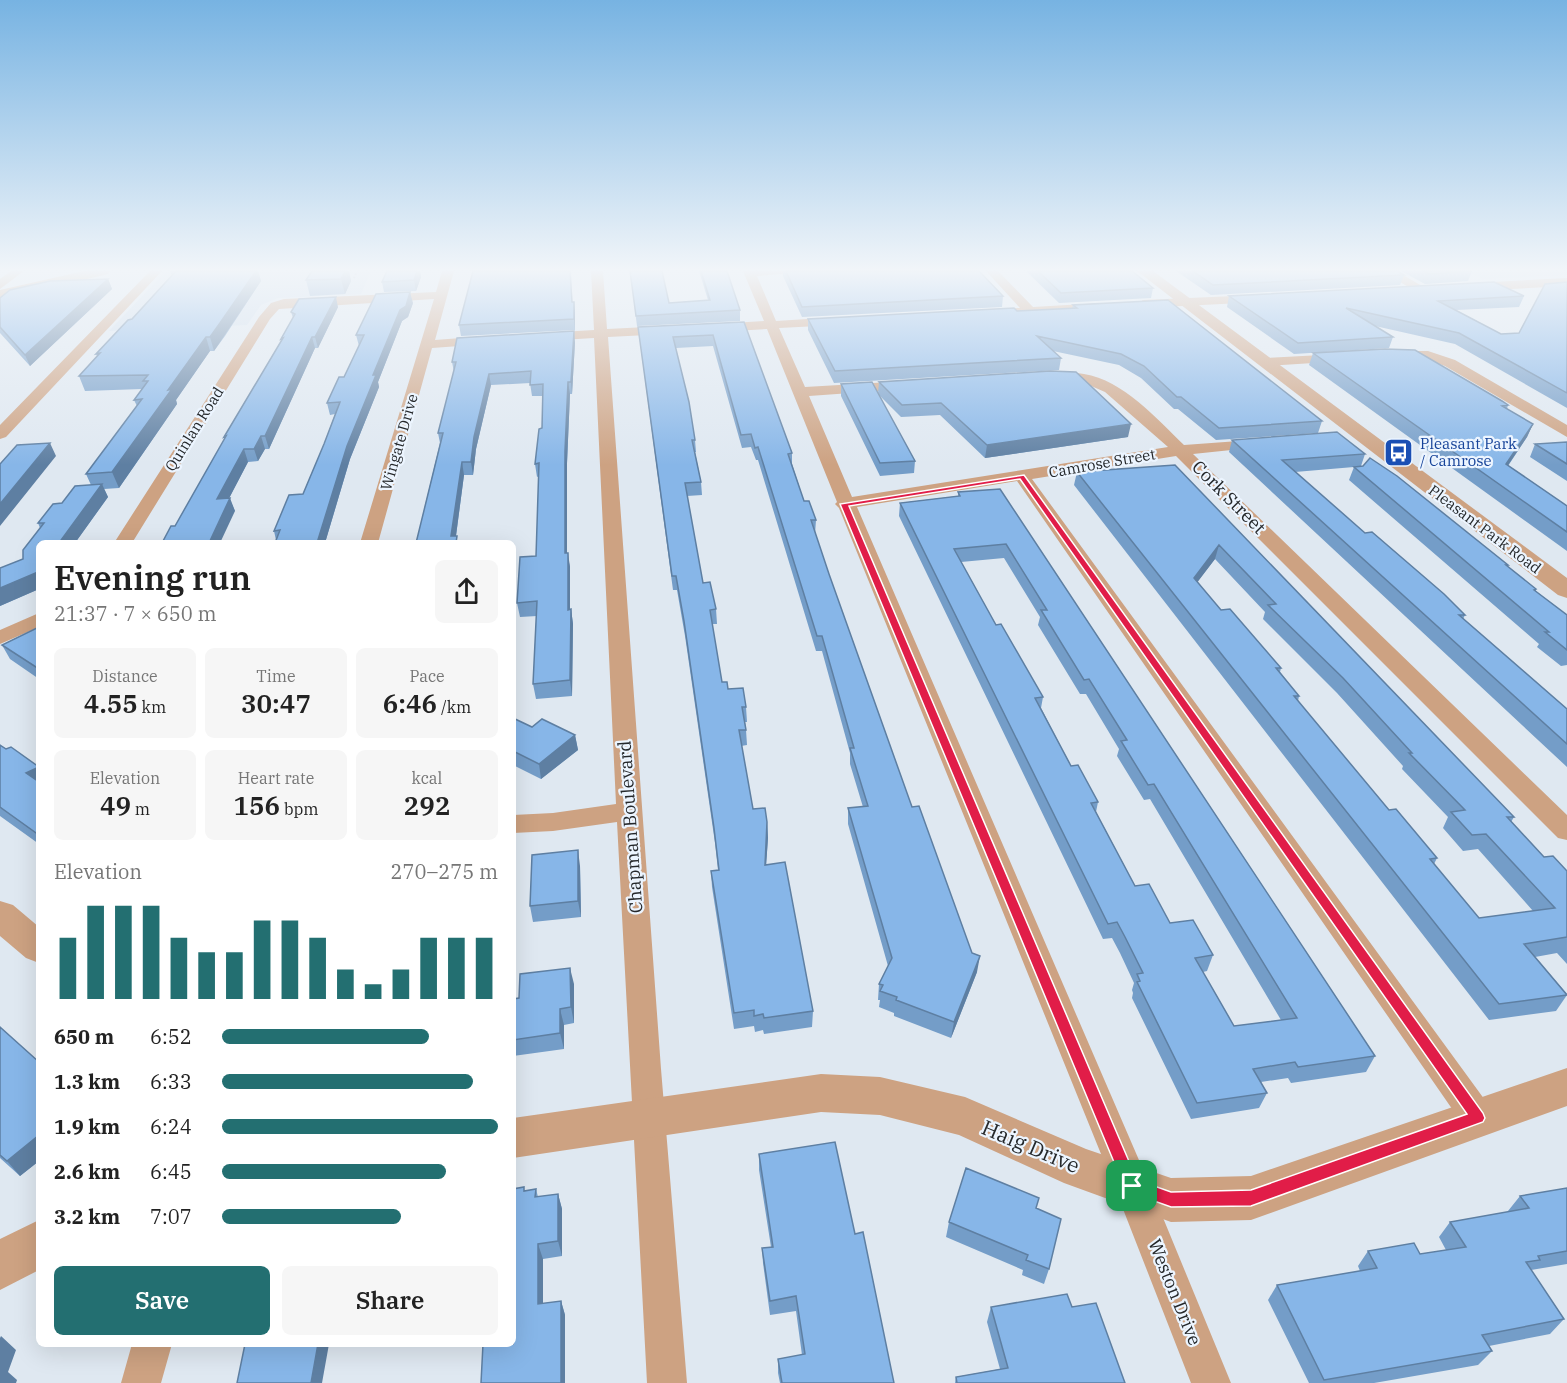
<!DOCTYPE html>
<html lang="en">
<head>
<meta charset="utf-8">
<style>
	body { margin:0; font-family:"IBM Plex Serif",serif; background:#f6f6f6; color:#222; height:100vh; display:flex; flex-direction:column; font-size:22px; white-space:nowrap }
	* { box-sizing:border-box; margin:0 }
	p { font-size:20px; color:#767676 }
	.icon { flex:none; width:33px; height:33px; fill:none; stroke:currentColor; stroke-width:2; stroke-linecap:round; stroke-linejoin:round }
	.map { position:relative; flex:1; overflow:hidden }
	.sheet { position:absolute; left:36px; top:540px; width:480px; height:807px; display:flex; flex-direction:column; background:#fff; border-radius:9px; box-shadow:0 6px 24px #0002 }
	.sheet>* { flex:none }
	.pin { position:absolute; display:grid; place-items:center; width:51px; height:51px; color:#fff; margin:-26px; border-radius:12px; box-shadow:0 3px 9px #0006 }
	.round { display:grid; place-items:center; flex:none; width:63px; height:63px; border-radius:9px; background:#f6f6f6 }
	.headline { display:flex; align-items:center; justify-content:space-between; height:102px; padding:0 18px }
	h1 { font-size:33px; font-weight:600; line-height:45px }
	.metrics { display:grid; grid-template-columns:repeat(3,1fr); gap:9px; height:102px; padding:6px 18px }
	.metrics div { display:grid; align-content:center; border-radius:9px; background:#f6f6f6; text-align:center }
	.metrics b { font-size:26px; font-weight:600 }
	.metrics small { font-size:16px; font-weight:400 }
	.metrics p { font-size:16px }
	.chart { height:168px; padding:12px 18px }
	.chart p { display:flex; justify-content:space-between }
	.chart svg { width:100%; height:108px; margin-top:6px; stroke:#236f71; stroke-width:6 }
	.cta { display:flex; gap:12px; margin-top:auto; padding:12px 18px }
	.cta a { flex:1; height:69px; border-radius:9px; background:#236f71; color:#fff; font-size:24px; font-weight:600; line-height:69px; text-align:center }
	.cta a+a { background:#f6f6f6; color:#222 }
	ul { padding:0 18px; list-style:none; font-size:20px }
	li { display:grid; grid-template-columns:96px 72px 1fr; align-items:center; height:45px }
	li i { height:15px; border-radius:8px; background:#236f71 }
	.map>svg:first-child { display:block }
	.built { fill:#cfddec }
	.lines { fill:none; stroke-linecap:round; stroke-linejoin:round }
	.path { stroke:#959ca3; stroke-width:2; stroke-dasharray:1.5 2; stroke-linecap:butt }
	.minor { fill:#cda282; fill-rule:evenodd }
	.tertiary { fill:#cda282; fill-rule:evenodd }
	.wall { fill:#749dc8; fill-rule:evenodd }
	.shaded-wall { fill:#5e7fa2 }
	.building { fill:#87b6e8; stroke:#5e7fa2; stroke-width:1.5; fill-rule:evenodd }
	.route { fill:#e11d48; stroke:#fff; stroke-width:1.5; fill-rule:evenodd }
	.labels { text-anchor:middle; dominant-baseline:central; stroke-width:4.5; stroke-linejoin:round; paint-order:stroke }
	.far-street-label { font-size:15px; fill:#25282b; stroke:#ecf5ff }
	.far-transit-label { font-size:15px; fill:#164399; stroke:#ecf5ff; text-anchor:start }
	.street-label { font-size:18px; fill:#25282b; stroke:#ecf5ff }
	.near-street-label { font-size:21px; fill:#25282b; stroke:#ecf5ff }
</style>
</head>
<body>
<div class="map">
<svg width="1567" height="1383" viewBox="0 0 1567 1383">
	<rect width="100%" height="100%" fill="#dfe8f1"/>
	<path class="built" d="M166 271H371L361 294 278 298 261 305 247 325 109 331Z
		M1466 271H1567V275L1483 279Z"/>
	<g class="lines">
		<path class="path" d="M354 278 357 271"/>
		<path class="minor" d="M11 271H24L0 289V279Z
			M150 271H162L6 437 0 439V425Z
			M442 271H454L435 340 487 336 494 340 487 344 432 348 378 543H360L434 299 279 309 270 319 132 543H114L259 317 271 303 284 299 436 292Z
			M591 271H603L607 329 667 326 673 330 667 334 608 337 661 1069 687 1383H647L617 822 553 831 513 833V815L553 813 616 804 594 338 544 341 537 337 544 333 594 330Z
			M743 271H788L782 274 757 276 776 321 838 317 844 321 838 325 779 328 805 387 907 381 914 385 907 389 809 396 852 497 1168 447 1105 392 1082 382 1046 379V373L1051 372C1062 372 1073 372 1084 374 1123 380 1157 419 1184 445L1266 439 1268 442 1260 447 1193 454 1567 815V840L1558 838 1176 456 1032 479 1490 1107 1495 1118 1490 1129 1478 1134 1466 1129 1017 481 857 507 1145 1174 1231 1383H1191L1114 1186 839 508 835 504 837 502 767 329 715 332 709 328 715 324 764 321Z
			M986 271H998L1033 307 1101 303 1107 307 1101 311 983 316V310L987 309 1020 308Z
			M1381 271H1396L1429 290 1419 293Z
			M1567 278V286L1473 291 1467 287 1473 283Z
			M1257 295 1263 299 1261 302 1143 308 1137 304 1143 300Z
			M1394 351H1428L1455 360 1567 425V437L1445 366 1426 359 1389 358V352Z
			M1340 354 1347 358 1345 361 1265 366 1258 362 1265 358Z
			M39 613V627L0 644V630Z
			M132 1344H172L161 1383H121Z"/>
		<path class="tertiary" d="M84 271H110L108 274 0 300V290Z
			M1137 271H1153L1567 578V598L1558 595Z
			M0 901 13 905 39 927V963L26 958 0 936Z
			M1567 1068V1106L1251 1220 1171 1222 1064 1183 959 1135 880 1115 821 1112 513 1158V1118L821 1074 880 1077 965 1097 1086 1149 1171 1178 1251 1176Z
			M39 1220V1270L0 1290V1239Z"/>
	</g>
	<path class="wall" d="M170 271H258L261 281 225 336 214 351H210L176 400 177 404 119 488 104 489 108 497 75 543H39V589L0 606V568L23 559 40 528 38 523 62 503 91 485 86 474 137 406 134 400 142 389 85 391 79 376 97 356 96 354 132 319 172 276Z
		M312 271H349L351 281 345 294 310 296 306 280Z
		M420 271 421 277 416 291 384 292 382 282Z
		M571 271 572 302 575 312V330L461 336 459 325Z
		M630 271 669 303 708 300 699 271H727L740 310V321L637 326Z
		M783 271H979L1003 296 1002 307 802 317 783 276Z
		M1026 271H1132L1153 288 1151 298 1059 303Z
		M1176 271H1397L1404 275 1400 285 1211 295Z
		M1401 271H1472L1468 281 1425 284Z
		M108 279 112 289 30 366 0 333V298Z
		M1567 282V408L1455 344 1375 326 1393 337 1389 348 1294 354 1227 307 1229 296H1524L1519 307 1456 310 1501 334 1519 333Z
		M413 303 408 317 402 321 378 382 379 387 350 459 325 543H275L276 540 274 531 303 494 324 444 335 414 330 415 327 403 344 377 359 346 356 335Z
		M1073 305 1322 421 1318 433 1216 440 1178 409H1174L1141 378 1119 365 1053 351 1061 358 1059 370 834 383 808 330V319L1072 309Z
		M338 307 318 348H315L269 449H265L258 461 248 462 229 498 235 511 175 526 225 439 224 437 281 341V339L293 318 291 312Z
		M744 322 792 453V464L804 501 816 520 815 534 829 574 912 807 977 972 951 1038 894 1016V1013L879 1007 880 1000H878L879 984 888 966 848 824V808L863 807 850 764V753L822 651H816L758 460H756L751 447 742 448 713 346 676 348 695 440 696 452H695L701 482 702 495 687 496 703 583 716 609 717 624H712L722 682 746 707 747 722H745L746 730 747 745 741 746 753 809 767 822 768 838 766 865 813 1011 812 1027 764 1034 763 1030 755 1032 754 1026 734 1029 712 887 711 871 718 870 715 843 685 636 677 590H673L638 327Z
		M575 342 572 394H570L567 463V553L570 567V609H571L573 624 572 696 536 699 533 684 537 616 520 617 517 603 536 556 539 476 537 477 535 464 542 428 543 396H532L530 383 491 385 476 449 473 475H464L456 536 416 543 440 443 438 433 454 372 452 362Z
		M1313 353 1508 405 1507 409 1533 424 1527 437 1508 466 1567 506V551L1309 365Z
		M879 382 1128 437 985 458 940 415 901 417 878 394 915 461 914 473 880 476 841 396V384L878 393Z
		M1232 440 1365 454 1361 466 1508 565 1507 566 1536 589V591L1567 615V665L1561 666 1537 647 1539 644 1349 480 1354 467 1295 472 1365 533 1465 615 1463 619 1567 709V767L1229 452Z
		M1567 442V481L1530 457 1535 444Z
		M1175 465 1514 817 1511 822 1544 857 1567 871V964L1557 953 1535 957 1567 994V995L1556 1011 1489 1020 1074 485 1077 472ZM1215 559 1265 612 1263 619 1337 693 1403 766 1402 769 1448 817 1443 828 1463 851 1478 849 1533 911 1479 918 1434 864 1437 858 1389 810 1298 701 1299 696 1280 672 1281 668 1221 610 1197 582Z
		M1000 489 1375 1056 1366 1072 1291 1083 1288 1078 1261 1082 1267 1093 1259 1108 1191 1119 1132 998 1133 993 1132 990 1134 983 1120 953 1112 938 1103 939 899 516 900 503 958 496V492ZM1004 558 1040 617 1038 625 1080 694H1086L1119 749 1117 756 1144 800 1150 799 1281 1020 1234 1026 1203 972 1207 971 1213 955 1170 923 1135 886 1096 812 1098 802 1071 766 1041 708 1043 697 996 625 961 562Z
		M39 627V679L10 659 2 645Z
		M513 718 532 727 575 735 578 750 541 779 513 765Z
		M0 745 39 767V844L0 816Z
		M580 866 581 917 533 922 530 906Z
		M574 984V1023L564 1025V1049L513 1056V999Z
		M0 1027 39 1062V1161L20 1176 0 1158Z
		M759 1154 855 1234 894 1383H780L778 1373V1359L802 1355 796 1311 770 1315 763 1263 762 1248 771 1247 759 1170Z
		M1567 1188V1264L1531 1270 1564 1319 1550 1334 1489 1346 1492 1351 1478 1365 1374 1383H1309L1268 1300 1277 1285 1360 1271 1358 1266 1368 1251 1420 1254 1446 1250 1439 1237 1450 1222 1508 1212V1211L1520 1196Z
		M536 1189 538 1197 558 1194 562 1209V1256L543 1259V1304L561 1301 565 1315V1383H481L525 1191Z
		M1036 1208 1049 1269 1044 1284 1022 1275 1023 1270 946 1237 949 1222Z
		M991 1307H1072L1125 1383H955L956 1377 1000 1369 987 1322Z"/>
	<path class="shaded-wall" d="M256 271H258L261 281 214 351 210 337Z
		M345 271H349L351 281 345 294 341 279Z
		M417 271H420L421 277 416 291 414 280Z
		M108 279 112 289 30 366 25 355Z
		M410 292 413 303 408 317 402 321 378 382 379 387 350 459 325 543H317L347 446 373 375 400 310Z
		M336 297 338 307 318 348 315 337Z
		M574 302 575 312V330L574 319Z
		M574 331 575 342 572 394 571 382Z
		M206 337 210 351 176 400 177 404 119 488 112 472 168 390Z
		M312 337 315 348 269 449 265 436Z
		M489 374 491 385 476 449 473 475 471 462 474 437Z
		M568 382 570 394 567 463V567L565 553V451Z
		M1131 424 1128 437 985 458 987 445Z
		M1533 424 1527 437 1500 477 1506 464Z
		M261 436 265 449 258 461 254 449Z
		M50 443 56 456 0 526V504Z
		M244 449 248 462 222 512 217 499Z
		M462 462 464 475 455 543 451 536Z
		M102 484 108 497 75 543H59Z
		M230 498 235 511 220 543H209Z
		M1219 545 1215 559 1190 592 1194 578Z
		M568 553 570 567V624L568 610Z
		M39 570V589L0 606V588Z
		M571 609 573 624 572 696 570 680Z
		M575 735 578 750 541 779 539 764Z
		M39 767V787L26 773Z
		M767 822 768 838 765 881V865Z
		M578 850 580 866 581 917 578 901Z
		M513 865 515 875 513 880Z
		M980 956 977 972 951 1038 954 1022Z
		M570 968 574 984V1023L571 1007Z
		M560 1009 564 1025V1049L560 1033Z
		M39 1135V1161L20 1176 7 1161Z
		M558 1194 562 1209V1256L558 1241Z
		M538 1244 543 1259V1319L538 1304Z
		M561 1301 565 1315V1383H561Z
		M1 1336 16 1350 8 1372 17 1380 16 1383H0V1338Z
		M318 1344H329L322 1383H311Z"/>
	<path class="building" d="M176 271H256L220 323 210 337H206L168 390 172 389 112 472 86 474 142 399 134 400 148 381H143L148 375 79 376 100 353 96 354 128 320 132 319Z
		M312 271H345L341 279 306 280Z
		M387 271H417L414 280 382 282Z
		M473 271H570L572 302H574V319L459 325Z
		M630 271H662L669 303 710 300 701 271H727L740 310 636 316Z
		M786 271H979L1003 296 802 307Z
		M1038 271H1132L1153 288 1061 293Z
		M1193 271H1397L1404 275 1213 285Z
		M1424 271H1472L1429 274Z
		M108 279 25 355 0 327V298L10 290 50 281Z
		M1494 282 1524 296 1438 301 1501 334 1519 333 1545 284 1567 282V393L1459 333 1346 308 1393 337 1298 343 1229 296Z
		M410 292 406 306 400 310 373 375H376L347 446 317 543H275L280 530 274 531 289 495 303 494 324 444 340 402 327 403 339 377H344L364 335H356L376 294Z
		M336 297 315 337H312L265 436H261L254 449H244L217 499 230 498 209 543H162L171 526H175L226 436 224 437 283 338 281 339 295 314 291 312 299 299Z
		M1168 300 1322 421 1219 428 1181 397H1177L1144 366 1121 354 1037 336 1061 358 835 371 808 319 1014 308 1017 311 1077 308 1073 305Z
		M744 322 792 453 788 454 804 501H809L816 520H811L829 574 912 807 919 806 972 953 980 956 954 1022 896 1000 897 997 880 991 883 985 879 984 892 958 848 808 868 806 850 748H854L822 636H817L758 447 755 448 751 434 741 435 713 335 673 337 689 402 695 440H692L701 482 685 483 703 583 710 582 716 609 710 610 722 682H727L728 689 743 688 746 707H742L746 730H739L753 809 765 808 767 822 765 865 785 862 813 1011 764 1018 763 1014 754 1016V1010L734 1013 711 871 719 870 714 828 684 621 676 576H672L638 327Z
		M574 331 571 382H568L565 451V553H568V610L571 609 570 680 533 684 537 601 517 603 520 557 536 556 539 463 535 464 539 429 542 428 543 384 530 385 531 371 489 374 474 437 471 462H462L451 536H457L456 543H416L443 433H438L456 362H452L457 338Z
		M1385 349 1415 350 1502 401 1508 405 1502 406 1533 424 1506 464 1567 506V532L1313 353Z
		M1050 371 1076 372 1131 424 987 445 941 403 902 405 879 382Z
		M872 382 915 461 880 463 841 384Z
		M1337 432 1365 454 1282 460 1365 533 1372 532 1444 594 1465 615H1459L1567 709V744L1232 440Z
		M1567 442V464L1535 444Z
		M50 443 0 504V464L17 445Z
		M1370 458 1397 476 1508 565H1506L1536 589 1534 590 1567 615V650L1545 632H1549L1354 467 1363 466Z
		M1175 465 1514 817H1507L1544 857 1553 856 1567 871V937L1524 944 1567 995 1499 1004 1077 472ZM1219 545 1276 604 1268 605 1343 678 1412 753H1409L1465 810 1451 812 1472 835 1486 834 1555 908 1479 918 1430 859 1437 858 1396 809 1389 810 1294 696H1299L1276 668H1281L1230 609 1221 610 1194 578Z
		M102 484 59 543H39V570L38 572 0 588V568L23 559V550L44 523H38L53 504 62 503 75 486Z
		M1000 489 1375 1056 1298 1067 1295 1062 1253 1069 1267 1093 1197 1103 1137 982 1140 981 1137 974 1143 973 1125 937 1117 922 1108 924 900 503 960 496 958 492ZM1006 544 1047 610H1041L1084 680 1089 679 1127 740 1121 741 1148 785 1154 784 1297 1018 1234 1026 1195 958 1213 955 1193 920 1170 923 1149 884 1135 886 1091 803 1098 802 1078 765 1071 766 1035 698 1043 697 1001 624 996 625 954 549Z
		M39 627V669L2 645Z
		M513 718 532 727 542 719 575 735 539 764 513 751Z
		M0 745 6 749 11 747 39 767 26 773 39 782V835L0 807Z
		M578 850V901L530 906 532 855Z
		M570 968 571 1007 560 1009V1033L513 1040V999L519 998 520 974Z
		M0 1027 39 1062V1135L7 1161 0 1155Z
		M835 1142 855 1234 863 1232 894 1383H782L778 1359 805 1354 796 1296 770 1301 762 1248 773 1247 759 1154Z
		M966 1168 1039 1198 1036 1208 1061 1219 1049 1269 1026 1260 1028 1255 949 1222Z
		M524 1187V1191L536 1189 535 1197 558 1194V1241L538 1244V1304L561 1301V1383H481L483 1344H513V1189Z
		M1567 1188V1251L1538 1256 1540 1260 1526 1262 1564 1319 1482 1335 1492 1351 1324 1380 1277 1285 1377 1268 1368 1251 1414 1243 1420 1254 1466 1247 1450 1222 1529 1208 1520 1196Z
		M1067 1294 1072 1307 1096 1303 1125 1383H957L956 1377 1008 1368 991 1307Z
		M245 1344H318L311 1383H237Z"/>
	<linearGradient id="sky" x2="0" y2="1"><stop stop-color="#77b3e2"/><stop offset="0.58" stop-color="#f1f5f9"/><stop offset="1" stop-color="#f1f5f9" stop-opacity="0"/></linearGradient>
	<rect width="1567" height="465" fill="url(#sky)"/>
	<path class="route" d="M1024 475 1483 1113 1485 1118 1483 1122 1251 1206 1171 1207 1126 1191 840 504ZM1020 479 1467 1114 1251 1190 1171 1192 1137 1180 849 506Z"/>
	<defs>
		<symbol id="bus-square" viewBox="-11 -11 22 22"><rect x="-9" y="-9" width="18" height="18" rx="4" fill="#1a4fb4" stroke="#ecf5ff"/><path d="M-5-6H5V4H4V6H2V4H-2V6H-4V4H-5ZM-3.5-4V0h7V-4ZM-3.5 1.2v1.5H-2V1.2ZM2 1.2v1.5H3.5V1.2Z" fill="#fff"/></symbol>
	</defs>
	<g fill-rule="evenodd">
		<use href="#bus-square" x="1382" y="436" width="33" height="33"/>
	</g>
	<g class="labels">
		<g class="far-street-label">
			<text transform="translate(194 429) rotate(-58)">Quinlan Road</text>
			<text transform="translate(399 442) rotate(-74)">Wingate Drive</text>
			<text transform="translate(1102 463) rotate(-10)">Camrose Street</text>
			<text transform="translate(1485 529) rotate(37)">Pleasant Park Road</text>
		</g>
		<g class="far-transit-label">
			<text x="1420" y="443">Pleasant Park<tspan x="1420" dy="17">/ Camrose</tspan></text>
		</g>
		<g class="street-label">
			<text transform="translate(1229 497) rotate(45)">Cork Street</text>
			<text transform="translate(630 827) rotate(-94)">Chapman Boulevard</text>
			<text transform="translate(1175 1292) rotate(68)">Weston Drive</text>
		</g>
		<g class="near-street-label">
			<text transform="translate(1031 1146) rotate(23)">Haig Drive</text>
		</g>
	</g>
</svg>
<div class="pin" style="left:1132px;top:1186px;background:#1e9e55"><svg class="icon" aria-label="arrive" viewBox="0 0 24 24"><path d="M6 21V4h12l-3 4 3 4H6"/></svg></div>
<section class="sheet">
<div class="headline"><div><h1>Evening run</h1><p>21:37 · 7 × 650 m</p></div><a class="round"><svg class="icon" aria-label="share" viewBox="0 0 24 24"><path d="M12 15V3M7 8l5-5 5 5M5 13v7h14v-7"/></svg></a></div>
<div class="metrics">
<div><p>Distance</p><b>4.55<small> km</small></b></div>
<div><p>Time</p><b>30:47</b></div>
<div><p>Pace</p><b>6:46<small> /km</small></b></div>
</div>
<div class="metrics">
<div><p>Elevation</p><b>49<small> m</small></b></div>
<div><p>Heart rate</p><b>156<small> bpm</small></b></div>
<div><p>kcal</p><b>292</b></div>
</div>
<div class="chart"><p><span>Elevation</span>270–275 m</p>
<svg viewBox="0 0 160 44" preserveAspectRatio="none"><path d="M5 44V19M15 44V6M25 44V6M35 44V6M45 44V19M55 44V25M65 44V25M75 44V12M85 44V12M95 44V19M105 44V32M115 44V38M125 44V32M135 44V19M145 44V19M155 44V19"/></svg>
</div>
<ul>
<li><b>650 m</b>6:52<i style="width:75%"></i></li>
<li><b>1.3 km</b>6:33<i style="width:91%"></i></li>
<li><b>1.9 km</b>6:24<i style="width:100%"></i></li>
<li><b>2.6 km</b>6:45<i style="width:81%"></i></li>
<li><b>3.2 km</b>7:07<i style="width:65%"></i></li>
</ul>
<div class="cta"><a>Save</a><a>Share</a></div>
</section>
</div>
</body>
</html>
